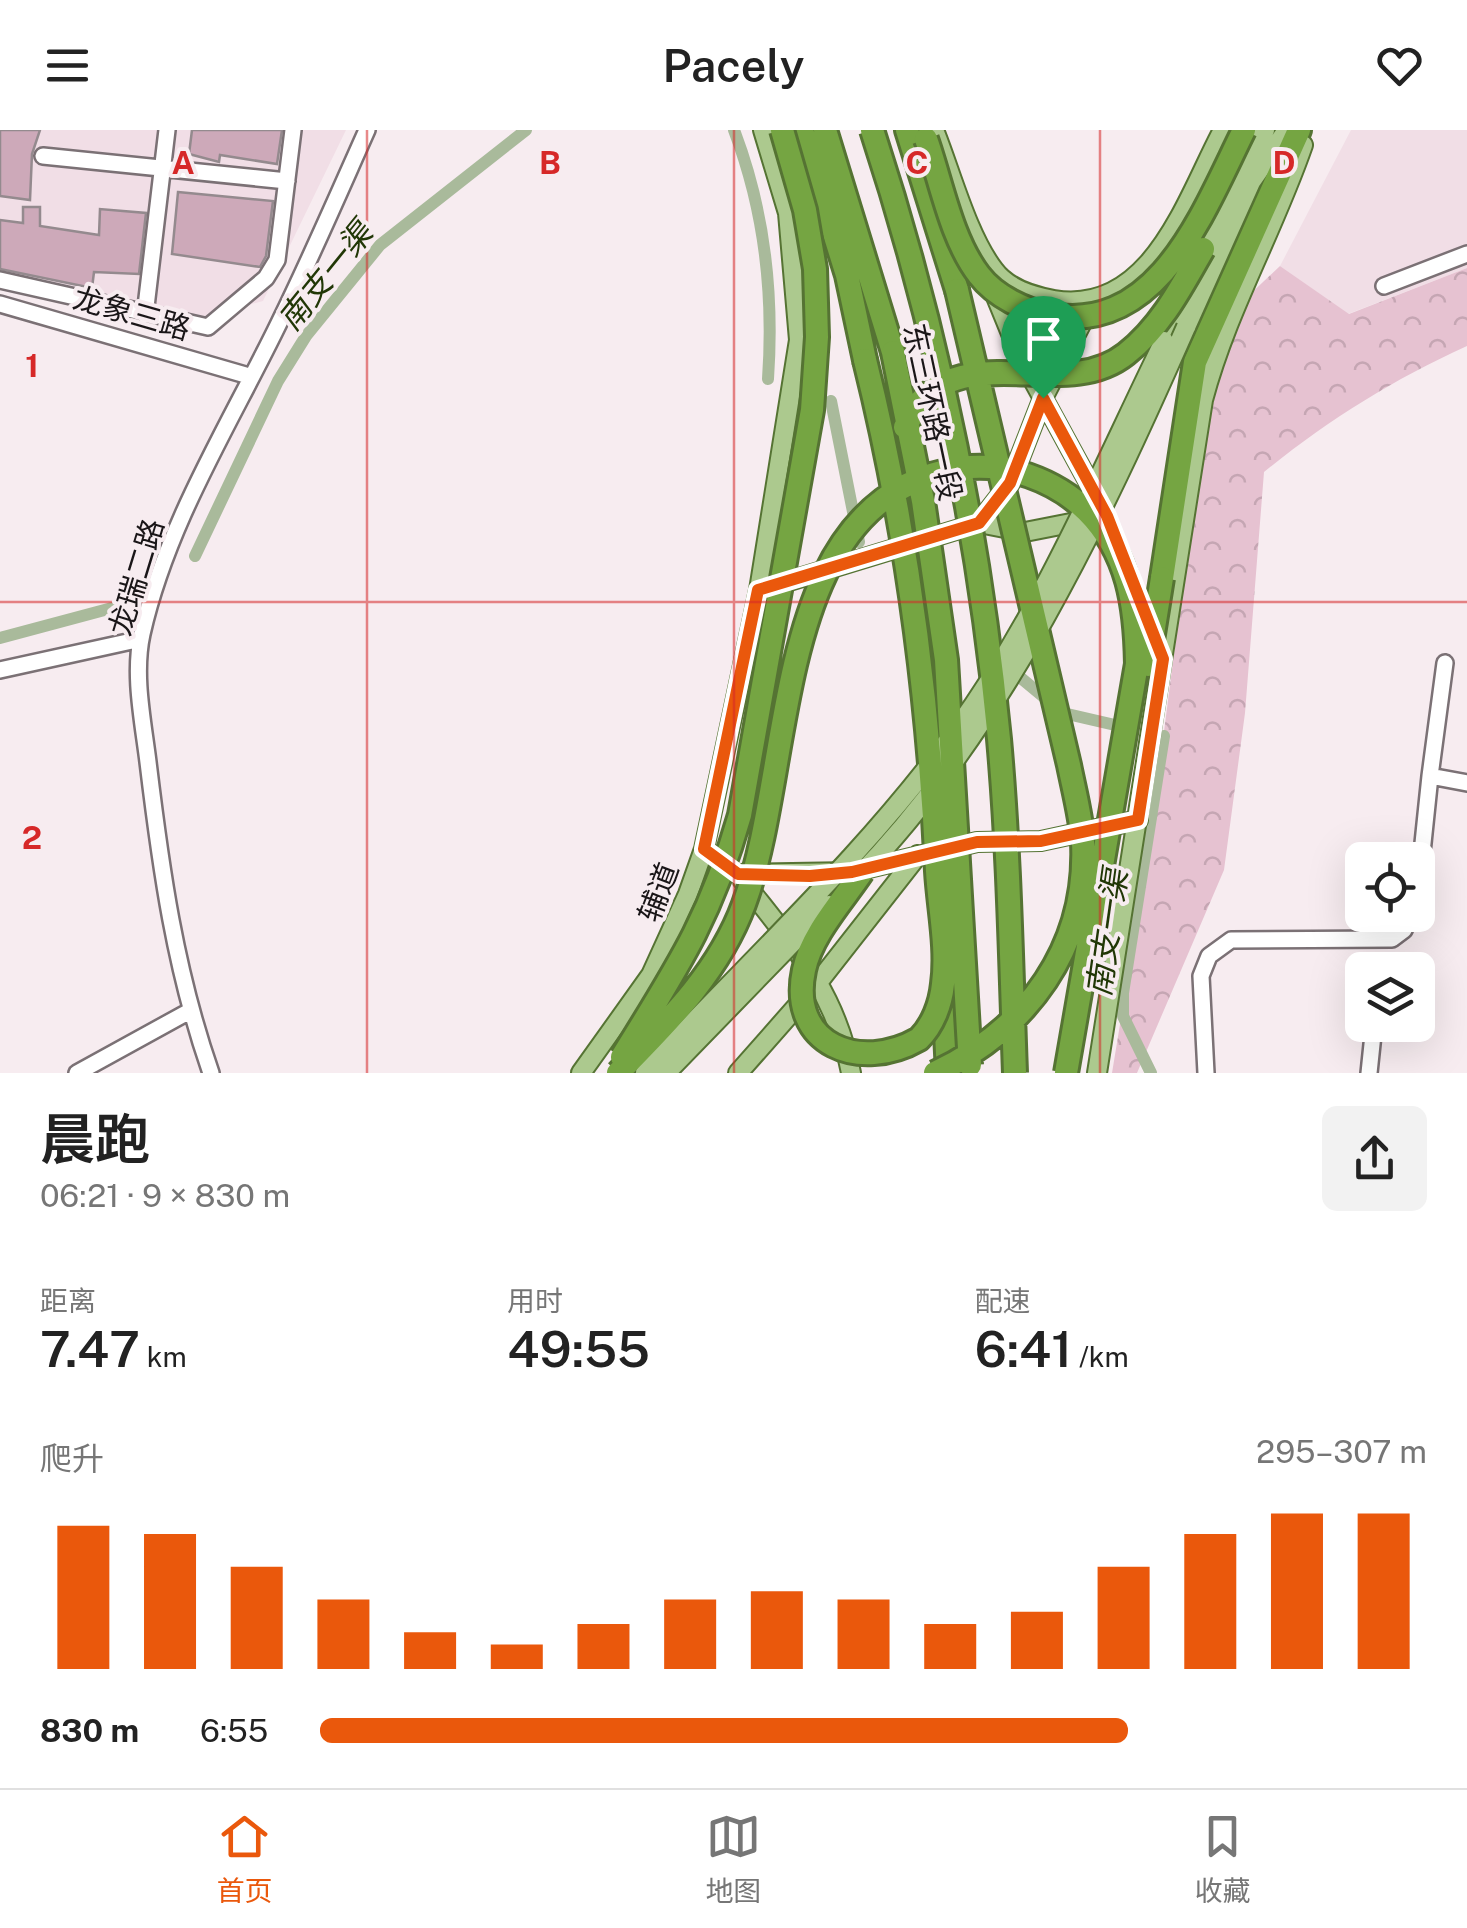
<!DOCTYPE html>
<html lang="zh">
<head>
<meta charset="utf-8">
<style>
	body { margin:0; font-family:"Public Sans","Noto Sans SC",sans-serif; background:#f2f2f2; color:#222; height:100vh; display:flex; flex-direction:column; font-size:38px; white-space:nowrap }
	* { box-sizing:border-box; margin:0 }
	p { font-size:32px; color:#767676 }
	.icon { flex:none; width:55px; height:55px; fill:none; stroke:currentColor; stroke-width:2; stroke-linecap:round; stroke-linejoin:round }
	.map { position:relative; height:943px; overflow:hidden }
	.details { display:flex; flex-direction:column; background:#fff; flex:1 }
	.details>* { flex:none }
	.fabs { position:absolute; left:1345px; top:712px; display:grid; gap:20px }
	.fabs a { display:grid; place-items:center; width:90px; height:90px; border-radius:15px; background:#fff; box-shadow:0 10px 40px #0002; font-size:50px }
	.pin { position:absolute; display:grid; place-items:center; width:85px; height:85px; color:#fff; margin:-102px -42px; border-radius:50% 50% 50% 0; rotate:-45deg; box-shadow:0 0 10px #0007 }
	.pin .icon { rotate:45deg }
	.round { display:grid; place-items:center; flex:none; width:105px; height:105px; border-radius:15px; background:#f2f2f2 }
	.summary { display:flex; align-items:center; justify-content:space-between; height:170px; padding:0 40px }
	h1 { font-size:55px; font-weight:600; line-height:75px }
	.figures { display:grid; grid-template-columns:repeat(3,1fr); gap:15px; height:170px; padding:10px 40px }
	.figures div { display:grid; align-content:center }
	.figures b { font-size:50px; font-weight:600 }
	.figures small { font-size:28px; font-weight:400 }
	.figures p { font-size:28px }
	.chart { height:280px; padding:20px 40px }
	.chart p { display:flex; justify-content:space-between }
	.chart svg { width:100%; height:180px; margin-top:10px; stroke:#ea580c; stroke-width:6 }
	ul { padding:0 40px; list-style:none; font-size:32px }
	li { display:grid; grid-template-columns:160px 120px 1fr; align-items:center; height:75px }
	li i { height:25px; border-radius:12px; background:#ea580c }
	header { display:flex; justify-content:space-between; align-items:center; height:130px; padding:0 40px; background:#fff; font-size:45px; font-weight:600 }
	.tab-bar { display:flex; justify-content:space-around; align-items:center; height:140px; border-top:2px solid #e0e0e0; background:#fff; font-size:28px; color:#767676 }
	.tab-bar a { display:grid; justify-items:center; gap:5px }
	.tab-bar .on { color:#ea580c }
	.map>svg:first-child { display:block }
	.built { fill:#f1dee6 }
	.forest { fill:url(#forest-crowns) }
	.lines { fill:none; stroke-linecap:round; stroke-linejoin:round }
	.canal { stroke:#a9ba9b; stroke-width:12 }
	.building { fill:#cda9b9; stroke:#948a8e; stroke-width:2.5 }
	.minor-casing { stroke:#7b7175; stroke-width:20 }
	.major-casing { stroke:#557333; stroke-width:22 }
	.highway-casing { stroke:#557333; stroke-width:28 }
	.minor { stroke:#fff; stroke-width:15 }
	.major { stroke:#acc98e; stroke-width:18 }
	.highway { stroke:#75a542; stroke-width:22 }
	.major-bridge-casing { stroke:#557333; stroke-width:22; stroke-linecap:butt }
	.highway-bridge-casing { stroke:#557333; stroke-width:28; stroke-linecap:butt }
	.major-bridge { stroke:#acc98e; stroke-width:18 }
	.highway-bridge { stroke:#75a542; stroke-width:22 }
	.route-casing { stroke:#fff; stroke-width:20 }
	.route { stroke:#ea580c; stroke-width:12 }
	.grid { fill:none; stroke:#d62828; stroke-width:2.5; stroke-opacity:0.55 }
	.labels { text-anchor:middle; dominant-baseline:central; stroke-width:8; stroke-linejoin:round; paint-order:stroke }
	.street-label { font-size:30px; fill:#1a1618; stroke:#f7ecf0 }
	.water-label { font-size:32px; font-style:italic; fill:#213706; stroke:#f7ecf0 }
	.grid-label { font-size:32px; text-anchor:middle; font-weight:bold; fill:#d62828; stroke:#f7ecf0; stroke-width:8; stroke-linejoin:round; paint-order:stroke }
</style>
</head>
<body>
<header><svg class="icon" aria-label="menu" viewBox="0 0 24 24"><path d="M4 6h16M4 12h16M4 18h16"/></svg>Pacely<svg class="icon" aria-label="heart" viewBox="0 0 24 24"><path d="M12 20l-8-8c-3-5 5-10 8-4 3-6 11-1 8 4z"/></svg></header>
<div class="map">
<svg width="1467" height="943" viewBox="0 0 1467 943">
	<defs>
		<pattern id="forest-crowns" width="20" height="18" patternUnits="userSpaceOnUse" patternTransform="scale(2.5)"><rect width="20" height="18" fill="#e6c2d1"/><path d="M2 6a3 3 0 1 1 6 0M12 15a3 3 0 1 1 6 0" fill="none" stroke="#c5a6b3"/></pattern>
	</defs>
	<rect width="100%" height="100%" fill="#f7ecf0"/>
	<path class="built" d="M0 0H346L263 171 248 175 209 205 0 152Z
		M1351 0H1467V138L1348 184 1280 136Z"/>
	<path class="forest" d="M1280 136 1349 184 1467 138V216C1392 250 1327 291 1264 342L1245 583 1224 740 1137 943H1112L1149 718 1192 384 1216 258 1245 169Z"/>
	<g class="lines">
		<path class="canal" d="M734 0C765 81 774 163 768 249
			M831 271 859 412
			M195 426 278 251 306 206 380 115 526 0
			M0 508 112 478
			M1009 538 1063 583 1115 595
			M1151 943 1123 886V863L1164 606"/>
	</g>
	<path class="building" d="M0 0H40L32 24 30 70 0 66Z
		M192 0H282L277 34 220 25 219 32 189 24Z
		M178 62 273 71 266 126 260 137 172 124Z
		M23 77H40V96L99 105 100 79 146 83 139 144 94 142 92 158 0 139V90L23 93Z"/>
	<g class="lines">
		<defs>
			<path id="minor" d="M43 26 287 51
				M0 150 208 197 266 148 277 130 293 0
				M1384 156 1467 124
				M0 174 249 246
				M145 185 167 0
				M1445 533 1430 646 1467 653
				M0 540 141 509
				M1418 761 1430 646
				M77 943 188 882
				M211 943C175 840 161 740 148 632 143 591 133 545 142 504 167 393 230 294 279 193 310 130 338 65 367 0
				M1206 943 1201 846 1209 826 1231 810 1392 809 1404 800 1410 785
				M1369 943 1374 895"/>
			<path id="major" d="M934 0C951 42 967 105 994 140 1008 159 1032 166 1054 170 1152 186 1187 67 1223 0
				M1200 128 1265 0
				M992 157 1021 228 1099 371
				M1186 197 1251 52 1287 0
				M1164 211 1182 170
				M979 393 1010 353 1043 268 1089 179
				M773 456 979 393 1025 402 1086 390
				M738 744 852 742 977 712 1041 711 1138 690
				M743 751C792 814 836 861 851 943
				M581 943 651 845 688 764 704 719 759 460 799 210 788 83 763 0
				M738 943 820 850 918 725
				M1097 943 1203 270C1227 180 1273 102 1303 15"/>
			<path id="highway" d="M802 0 847 145 865 230
				M825 0 893 222
				M907 0 957 160
				M1162 448 1195 232 1299 0
				M944 862 948 943"/>
		</defs>
		<use href="#minor" class="minor-casing"/>
		<use href="#major" class="major-casing"/>
		<use href="#highway" class="highway-casing"/>
		<use href="#minor" class="minor"/>
		<use href="#major" class="major"/>
		<use href="#highway" class="highway"/>
		<defs>
			<path id="major-bridge" d="M855 750C1004 598 1101 389 1186 197
				M645 943C750 830 865 725 956 600 1042 482 1100 342 1164 211
				M666 943 829 775"/>
			<path id="highway-bridge" d="M872 0C937 198 979 402 999 609 1009 720 1011 832 1015 943
				M926 9C941 51 951 109 979 145 995 166 1025 181 1051 185 1159 204 1204 80 1244 0
				M893 222 923 371 946 530 970 935
				M905 297C910 289 915 278 921 271 974 213 1067 271 1126 224 1161 197 1182 156 1203 119
				M1148 535 1162 448
				M862 742C842 772 811 805 804 840 788 915 860 943 919 909 933 895 941 874 943 854 948 818 939 777 937 741 929 571 906 395 865 230
				M622 927C677 838 711 787 740 685L812 280 817 207 815 139 805 80 782 0
				M618 943C668 892 719 842 744 774 797 631 769 366 962 338 1006 332 1055 350 1087 381 1129 423 1136 477 1137 534L1066 943
				M935 943C1028 899 1088 817 1083 712 1081 686 1074 660 1069 635L957 160"/>
		</defs>
		<use href="#major-bridge" class="major-bridge-casing"/>
		<use href="#highway-bridge" class="highway-bridge-casing"/>
		<use href="#major-bridge" class="major-bridge"/>
		<use href="#highway-bridge" class="highway-bridge"/>
	</g>
	<g class="lines">
		<defs>
			<path id="route" d="M1043 268 1107 386 1163 529 1138 690 1041 711 977 712 852 742 810 746 738 744 704 719 758 460 979 393 1010 353Z"/>
		</defs>
		<use href="#route" class="route-casing"/>
		<use href="#route" class="route"/>
	</g>
	<path class="grid" d="M367 0V943M734 0V943M1100 0V943M0 472H1467"/>
	<g class="labels">
		<g class="street-label">
			<text transform="translate(132 183) rotate(16)">龙象三路</text>
			<text transform="translate(933 282) rotate(78)">东三环路一段</text>
			<text transform="translate(136 447) rotate(-73)">龙瑞二路</text>
			<text transform="translate(658 762) rotate(-69)">辅道</text>
		</g>
		<g class="water-label">
			<text transform="translate(325 146) rotate(-51)">南支一渠</text>
			<text transform="translate(1107 803) rotate(-82)">南支一渠</text>
		</g>
	</g>
	<g class="grid-label">
		<text x="183" y="44">A</text>
		<text x="550" y="44">B</text>
		<text x="917" y="44">C</text>
		<text x="1284" y="44">D</text>
		<text x="32" y="247">1</text>
		<text x="32" y="719">2</text>
	</g>
</svg>
<div class="fabs">
<a><svg class="icon" aria-label="locate" viewBox="0 0 24 24"><circle cx="12" cy="12" r="6"/><path d="M12 2v4M12 18v4M2 12h4M18 12h4"/></svg></a>
<a><svg class="icon" aria-label="layers" viewBox="0 0 24 24"><path d="M12 4l9 5-9 5-9-5zM3 14l9 5 9-5"/></svg></a>
</div>
<div class="pin" style="left:1043px;top:268px;background:#1e9e55"><svg class="icon" aria-label="arrive" viewBox="0 0 24 24"><path d="M6 21V4h12l-3 4 3 4H6"/></svg></div>
</div>
<section class="details">
<div class="summary"><div><h1>晨跑</h1><p>06:21 · 9 × 830 m</p></div><a class="round"><svg class="icon" aria-label="share" viewBox="0 0 24 24"><path d="M12 15V3M7 8l5-5 5 5M5 13v7h14v-7"/></svg></a></div>
<div class="figures">
<div><p>距离</p><b>7.47<small> km</small></b></div>
<div><p>用时</p><b>49:55</b></div>
<div><p>配速</p><b>6:41<small> /km</small></b></div>
</div>
<div class="chart"><p><span>爬升</span>295–307 m</p>
<svg viewBox="0 0 160 44" preserveAspectRatio="none"><path d="M5 44V9M15 44V11M25 44V19M35 44V27M45 44V35M55 44V38M65 44V33M75 44V27M85 44V25M95 44V27M105 44V33M115 44V30M125 44V19M135 44V11M145 44V6M155 44V6"/></svg>
</div>
<ul>
<li><b>830 m</b>6:55<i style="width:73%"></i></li>
</ul>
</section>
<nav class="tab-bar">
<a class="on"><svg class="icon" aria-label="home" viewBox="0 0 24 24"><path d="M3 11l9-7 9 7M6 9v11h12V9"/></svg>首页</a>
<a><svg class="icon" aria-label="map" viewBox="0 0 24 24"><path d="M3 6l6-2 6 2 6-2v14l-6 2-6-2-6 2zM9 4v14M15 6v14"/></svg>地图</a>
<a><svg class="icon" aria-label="saved" viewBox="0 0 24 24"><path d="M7 4h10v16l-5-4-5 4z"/></svg>收藏</a>
</nav>
</body>
</html>
